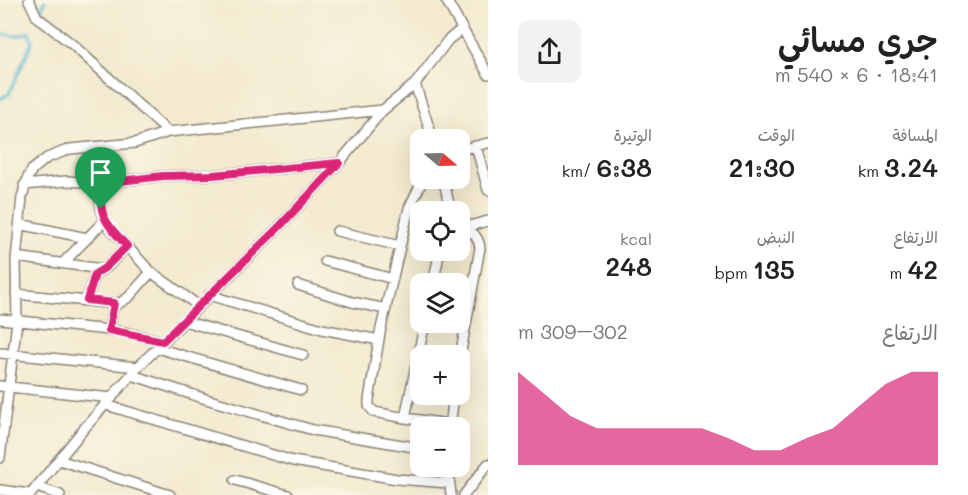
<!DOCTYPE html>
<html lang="ar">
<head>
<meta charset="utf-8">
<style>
	body { margin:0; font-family:Mali,"Playpen Sans Arabic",sans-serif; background:#f2f2f2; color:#222; direction:rtl; height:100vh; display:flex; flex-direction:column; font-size:22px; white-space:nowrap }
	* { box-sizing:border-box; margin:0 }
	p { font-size:20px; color:#767676 }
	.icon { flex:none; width:33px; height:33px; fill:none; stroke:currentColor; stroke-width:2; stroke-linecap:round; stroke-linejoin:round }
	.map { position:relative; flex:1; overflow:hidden; direction:ltr }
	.panel { display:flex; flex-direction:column; background:#fff; width:480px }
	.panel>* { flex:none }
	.needle { width:39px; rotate:109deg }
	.tools { position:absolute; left:410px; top:129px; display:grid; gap:12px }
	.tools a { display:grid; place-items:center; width:60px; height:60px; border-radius:12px; background:#fff; box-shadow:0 6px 24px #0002; font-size:30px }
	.pin { position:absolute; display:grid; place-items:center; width:51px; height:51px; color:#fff; margin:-62px -26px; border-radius:50% 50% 50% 0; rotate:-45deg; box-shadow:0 0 6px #0007 }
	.pin .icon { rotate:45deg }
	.round { display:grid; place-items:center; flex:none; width:63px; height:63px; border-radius:12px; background:#f2f2f2 }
	.overview { display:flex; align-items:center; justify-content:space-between; height:102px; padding:0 30px }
	h1 { font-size:33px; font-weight:600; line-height:45px }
	.figures { display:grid; grid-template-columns:repeat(3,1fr); gap:9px; height:102px; padding:6px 30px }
	.figures div { display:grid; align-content:center }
	.figures b { font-size:26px; font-weight:600 }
	.figures small { font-size:16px; font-weight:400 }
	.figures p { font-size:16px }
	.chart { height:168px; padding:12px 30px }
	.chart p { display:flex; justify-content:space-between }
	.chart svg { width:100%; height:108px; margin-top:6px; fill:#db2777; opacity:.7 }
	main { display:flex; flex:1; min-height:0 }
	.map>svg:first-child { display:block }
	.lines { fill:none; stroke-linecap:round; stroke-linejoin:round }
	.stream { stroke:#5abdd8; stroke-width:3 }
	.minor-casing { stroke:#888376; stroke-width:12 }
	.minor { stroke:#fff; stroke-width:9 }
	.route-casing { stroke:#fff; stroke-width:12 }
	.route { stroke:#db2777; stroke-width:8 }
</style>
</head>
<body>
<main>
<section class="panel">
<div class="overview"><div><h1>جري مسائي</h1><p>18:41 · 6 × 540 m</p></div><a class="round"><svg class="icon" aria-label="share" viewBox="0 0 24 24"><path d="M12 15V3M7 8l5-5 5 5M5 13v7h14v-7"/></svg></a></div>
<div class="figures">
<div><p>المسافة</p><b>3.24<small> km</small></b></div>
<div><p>الوقت</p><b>21:30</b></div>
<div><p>الوتيرة</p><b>6:38<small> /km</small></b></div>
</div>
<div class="figures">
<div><p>الارتفاع</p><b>42<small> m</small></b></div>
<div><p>النبض</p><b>135<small> bpm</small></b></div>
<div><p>kcal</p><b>248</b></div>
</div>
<div class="chart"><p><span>الارتفاع</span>302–309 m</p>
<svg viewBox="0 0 160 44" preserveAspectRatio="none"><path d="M0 44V6L10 15L20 24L30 29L40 29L50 29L60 29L70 29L80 33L90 38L100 38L110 33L120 29L130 20L140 11L150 6L160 6V44z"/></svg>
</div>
</section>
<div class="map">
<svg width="488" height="495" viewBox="0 0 488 495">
	<rect width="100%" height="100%" fill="#fcf5e5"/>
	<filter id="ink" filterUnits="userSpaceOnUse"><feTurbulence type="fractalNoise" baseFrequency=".0167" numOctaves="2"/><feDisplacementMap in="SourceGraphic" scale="12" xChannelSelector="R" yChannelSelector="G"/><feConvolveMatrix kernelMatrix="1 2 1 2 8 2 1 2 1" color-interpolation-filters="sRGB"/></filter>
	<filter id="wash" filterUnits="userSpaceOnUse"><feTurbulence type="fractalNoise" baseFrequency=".008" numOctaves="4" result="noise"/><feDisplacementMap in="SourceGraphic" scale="24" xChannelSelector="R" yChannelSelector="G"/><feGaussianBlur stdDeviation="1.35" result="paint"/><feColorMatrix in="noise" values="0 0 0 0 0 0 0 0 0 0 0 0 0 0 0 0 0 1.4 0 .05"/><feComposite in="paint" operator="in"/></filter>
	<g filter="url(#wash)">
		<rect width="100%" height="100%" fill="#f3eacf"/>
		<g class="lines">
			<path class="stream" d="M39 16 45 0
				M0 34 17 36 29 32 32 42 9 94 0 99"/>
		</g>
	</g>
	<g filter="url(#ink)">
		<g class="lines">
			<defs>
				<path id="minor" d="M29 0 37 17 73 45 168 132
					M446 0 488 74
					M415 84 433 140
					M476 146 488 190
					M459 150 488 143
					M443 178 451 212
					M24 185 66 181 103 183
					M19 224 87 238
					M459 227C471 231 478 234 480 248L459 362
					M462 228 488 221
					M337 231 400 246
					M16 257 102 269
					M325 261 393 279
					M64 262 105 220
					M433 284 440 250
					M298 285 352 302 386 309
					M16 294 118 304 129 297 151 272
					M209 295 322 329 379 340
					M87 300 95 274 107 267 127 246
					M199 306 151 272 107 225 101 209 100 194 103 183 163 176 213 175 339 163
					M0 319 119 331 163 341
					M184 321 303 355
					M425 322 405 418 450 424
					M109 330 114 303
					M157 348 301 390
					M0 353 138 367
					M132 375 206 399 313 430 420 448
					M0 386 112 398
					M106 405 293 461 397 479 449 483
					M405 418 374 412 369 406V400L380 333 409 208 424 178
					M450 428 454 394
					M0 458 17 321 16 260 22 197 28 177 32 170 47 158 70 149 135 143 168 132 383 110
					M59 460 170 495
					M448 466 451 495
					M235 480 288 495
					M37 487 60 495
					M0 490 30 494
					M30 495 82 431 138 367 280 226 339 163 383 110 415 84 448 40 462 29
					M464 495 488 464"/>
			</defs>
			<use href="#minor" class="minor-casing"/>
			<use href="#minor" class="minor"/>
		</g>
	</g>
	<g class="lines" filter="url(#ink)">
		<defs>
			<path id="route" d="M339 163 280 226 163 341 109 330 114 303 87 300 95 274 106 267 127 246C107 225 96 214 103 183L163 176 213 175Z"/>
		</defs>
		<use href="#route" class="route-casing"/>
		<use href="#route" class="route"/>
	</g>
</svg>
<div class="tools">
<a><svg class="needle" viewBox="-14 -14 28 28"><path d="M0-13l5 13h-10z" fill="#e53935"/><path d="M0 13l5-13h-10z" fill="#767676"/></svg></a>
<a><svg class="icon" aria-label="locate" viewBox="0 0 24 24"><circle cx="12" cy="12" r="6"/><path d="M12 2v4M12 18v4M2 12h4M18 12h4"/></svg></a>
<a><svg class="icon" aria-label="layers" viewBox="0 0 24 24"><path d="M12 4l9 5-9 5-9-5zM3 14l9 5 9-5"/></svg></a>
<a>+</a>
<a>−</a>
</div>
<div class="pin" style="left:101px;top:209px;background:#1e9e55"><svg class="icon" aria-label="arrive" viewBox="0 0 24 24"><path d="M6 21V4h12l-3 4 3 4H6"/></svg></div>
</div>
</main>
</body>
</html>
